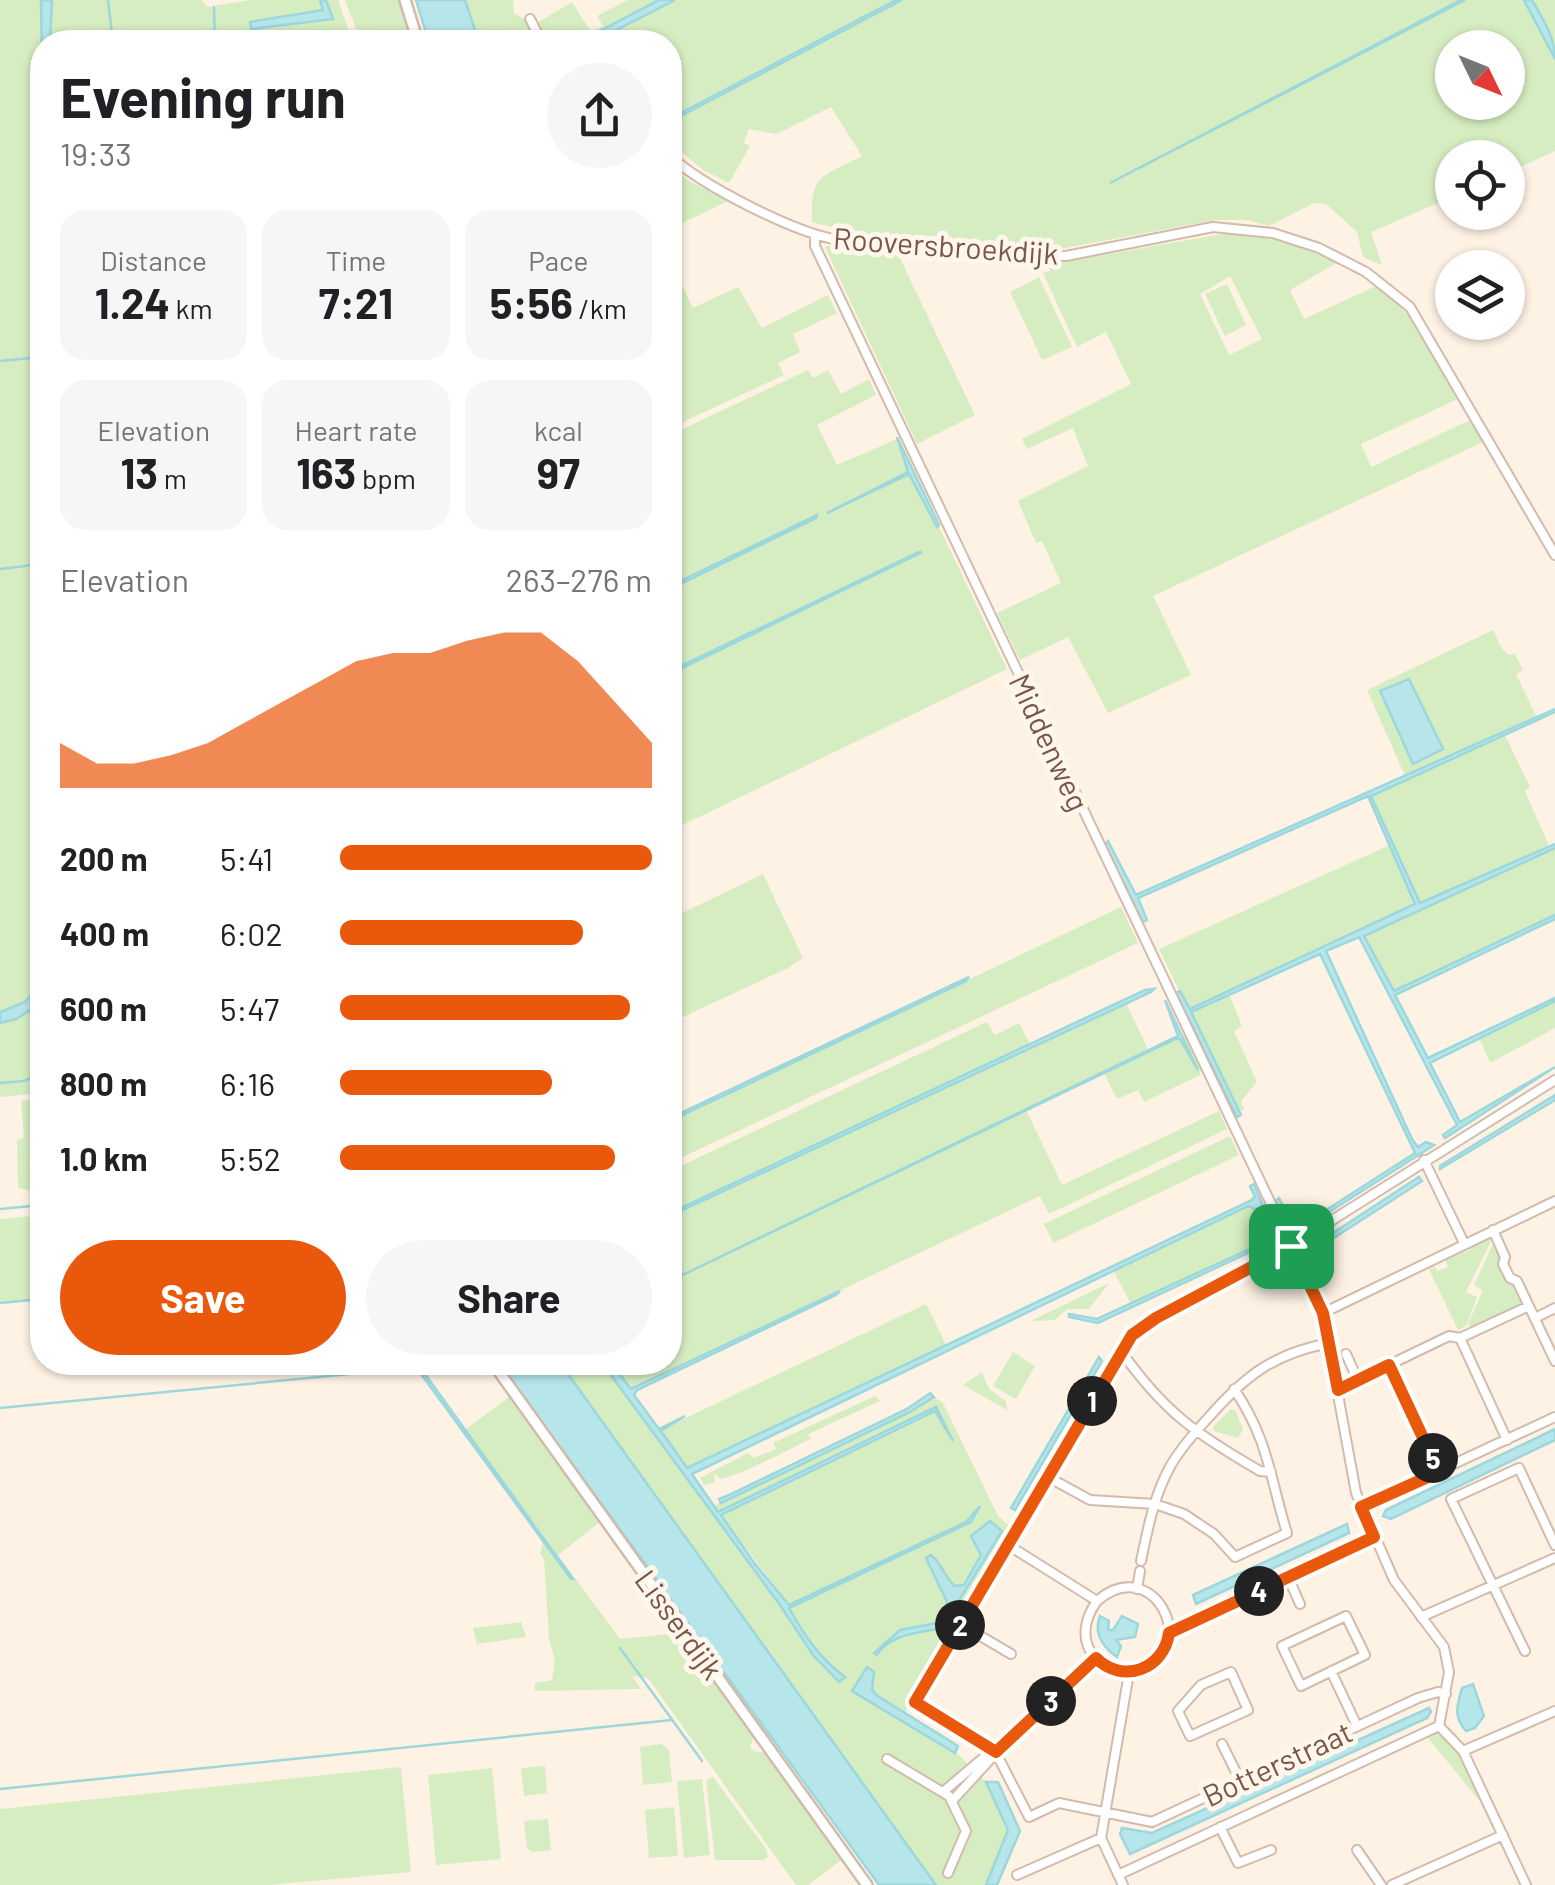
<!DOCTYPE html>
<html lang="en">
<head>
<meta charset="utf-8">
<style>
	body { margin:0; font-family:Barlow,sans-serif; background:#f6f6f6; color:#202124; height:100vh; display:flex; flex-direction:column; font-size:38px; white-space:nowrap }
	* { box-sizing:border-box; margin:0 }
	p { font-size:32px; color:#757577 }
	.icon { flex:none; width:55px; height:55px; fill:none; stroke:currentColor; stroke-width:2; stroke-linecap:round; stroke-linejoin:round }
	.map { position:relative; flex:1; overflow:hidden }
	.sheet { position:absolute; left:30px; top:30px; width:652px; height:1345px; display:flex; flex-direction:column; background:#fff; border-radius:40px; box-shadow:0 2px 8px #0004 }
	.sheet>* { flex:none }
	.needle { width:65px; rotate:133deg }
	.fabs { position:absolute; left:1435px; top:30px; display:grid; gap:20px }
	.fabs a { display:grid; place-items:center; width:90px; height:90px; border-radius:50%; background:#fff; box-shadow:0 2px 8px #0004; font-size:50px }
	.pin { position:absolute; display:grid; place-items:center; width:85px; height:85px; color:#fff; margin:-42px; border-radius:20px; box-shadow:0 5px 15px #0006 }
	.km { position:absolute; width:50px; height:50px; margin:-25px; border-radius:50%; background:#222; color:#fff; font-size:28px; line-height:50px; text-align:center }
	.round { display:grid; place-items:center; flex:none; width:105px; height:105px; border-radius:52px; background:#f6f6f6 }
	.headline { display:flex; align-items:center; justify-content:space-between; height:170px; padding:0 30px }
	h1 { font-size:55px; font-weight:700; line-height:75px }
	.figures { display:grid; grid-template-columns:repeat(3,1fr); gap:15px; height:170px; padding:10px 30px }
	.figures div { display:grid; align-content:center; border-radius:25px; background:#f6f6f6; text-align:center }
	.figures b { font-size:42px; font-weight:700 }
	.figures small { font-size:28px; font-weight:400 }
	.figures p { font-size:28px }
	.chart { height:280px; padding:20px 30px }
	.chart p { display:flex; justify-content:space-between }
	.chart svg { width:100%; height:180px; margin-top:10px; fill:#ea580c; opacity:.7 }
	.cta { display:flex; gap:20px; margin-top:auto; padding:20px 30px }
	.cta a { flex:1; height:115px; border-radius:60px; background:#ea580c; color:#fff; font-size:40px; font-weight:700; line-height:115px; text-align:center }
	.cta a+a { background:#f6f6f6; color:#202124 }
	ul { padding:0 30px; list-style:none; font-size:32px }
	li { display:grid; grid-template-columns:160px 120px 1fr; align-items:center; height:75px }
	li i { height:25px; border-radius:12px; background:#ea580c }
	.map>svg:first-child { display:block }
	.green { fill:#d6edc1; fill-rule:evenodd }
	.water { fill:#b7e6ea; stroke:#9cd7dc; stroke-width:2.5 }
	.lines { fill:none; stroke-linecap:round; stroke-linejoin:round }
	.stream { stroke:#9cd7dc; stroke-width:2.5 }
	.minor-casing { stroke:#d3bbac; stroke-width:12 }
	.tertiary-casing { stroke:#d3bbac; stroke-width:14 }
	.minor { stroke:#fff; stroke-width:8 }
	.tertiary { stroke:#fff; stroke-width:9 }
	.route-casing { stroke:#fff; stroke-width:20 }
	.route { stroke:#ea580c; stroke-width:12 }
	.labels { text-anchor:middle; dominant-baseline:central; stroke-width:10; stroke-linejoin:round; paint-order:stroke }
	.street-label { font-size:30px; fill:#795647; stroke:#fff6ec }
</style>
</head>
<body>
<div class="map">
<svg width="1555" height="1885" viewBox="0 0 1555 1885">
	<rect width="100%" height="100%" fill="#fef2e4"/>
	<path class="green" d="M0 0H41L42 61V765L37 847 42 897V983L25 1002 0 1012Z
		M52 0H202L207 7 250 0H338L353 42H50Z
		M345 0H404L417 42H361Z
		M465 0H513L514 13 527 21 538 42H532L523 28 528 42H479Z
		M628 0H1524L1555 59V151L1508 173V158H1452V197L1371 232 1382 265 1363 257 1357 232 1326 204 1314 203 1269 226 1247 220H1216L1054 250 858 234 812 222C810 173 822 177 862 156L831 107 777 134 749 129 744 143 750 146 729 183 703 170 670 142V42H556L539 26 546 37 538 33 535 24 572 2 591 32 603 26 597 16ZM1452 48H1508V102H1452Z
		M1532 0H1555V47Z
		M670 165 689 181 728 201 670 229Z
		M1234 232 1268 236 1338 262 1290 290 1304 319 1376 286C1416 312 1435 358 1458 399L1361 444 1371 467 1470 420 1483 442 1153 596 1191 675 1108 713 1068 637 1020 660 997 613 1061 583 1042 541 1036 543 1018 501 1088 466 1073 428 1027 449 1022 439 1131 384 1106 332 1077 347 1043 273 1050 271 1047 262 1074 260ZM1230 276 1262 339 1229 355 1200 294Z
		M831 245 897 252 975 415 917 444 825 247Z
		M1039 277 1072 347 1042 360 1010 292Z
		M679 279 693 308 738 287 762 328 828 295 837 313 793 334 800 352 778 363 784 375 670 428V283Z
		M1227 284 1246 325 1225 336 1205 294Z
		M808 370 813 378 828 370 841 394 869 379 876 395 817 425 837 465 897 439 1007 669 670 831V435Z
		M1493 630 1502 649 1509 655 1515 654 1523 670 1516 674 1537 718 1504 733 1530 787 1525 791 1549 846 1555 844V916L1392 994 1361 932 1421 904 1371 796 1405 776 1367 690Z
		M1390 845 1414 905 1188 1009 1159 949Z
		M763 874 803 958 788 968 670 1023V919Z
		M1121 907 1138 943 670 1163V1122Z
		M1229 994 1242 1026 1234 1031 1257 1082 1241 1101 1244 1109 1238 1112 1190 1012Z
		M1555 998V1028L1490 1063 1478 1035Z
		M42 1001V1093L0 1097V1023L16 1019Z
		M1126 1003 1148 1049 1012 1116 1026 1110 1062 1185 1219 1111 1227 1129 1049 1214 1040 1196 631 1389 611 1363 670 1362V1281L728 1253 670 1280V1216Z
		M987 1022 995 1035 1019 1023 1030 1044 670 1214V1171Z
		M1186 1034 1202 1067 1200 1075 1144 1102 1138 1090 1117 1099 1104 1073 1176 1039H1180L1197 1069 1182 1036Z
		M42 1098V1193L18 1188 17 1140 24 1138 21 1101Z
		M1230 1136 1239 1155 1053 1243 1044 1224Z
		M1260 1197 1278 1236 1132 1306 1112 1268Z
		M42 1215V1299L0 1303V1219Z
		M1485 1237 1492 1239 1466 1292 1477 1297 1466 1326 1458 1330 1429 1269 1434 1266 1437 1271 1448 1267 1445 1260 1470 1250 1473 1242Z
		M1493 1244 1496 1246 1525 1307 1474 1331 1468 1324 1483 1290 1474 1285Z
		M1109 1283 1089 1309H1067L1055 1320 1030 1321Z
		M926 1304 947 1347 687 1468 658 1431Z
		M1013 1352 1035 1366 1016 1399 993 1386Z
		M561 1363H602L780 1605 813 1655 845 1677C819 1658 805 1634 788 1608L971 1523 977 1515V1506L972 1519 966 1522 789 1605 721 1515 936 1411 952 1441 935 1407 718 1513 713 1506 876 1430 934 1397 943 1403 998 1516 1013 1529 905 1713 876 1695 872 1689 874 1672 867 1667 852 1691 956 1752 986 1782 1008 1830 986 1885H937ZM995 1524 1002 1531 942 1628C920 1633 890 1634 877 1654L874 1653 900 1630 937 1623 947 1602 926 1559 938 1560 949 1581 955 1586 964 1585 981 1555 971 1536Z
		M982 1372 989 1389 1006 1401 1007 1410 963 1385Z
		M510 1396 600 1522 558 1555 620 1639 680 1633 754 1736 750 1747 754 1751 765 1753 841 1860 808 1885H796L648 1678 632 1676 641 1689 535 1691V1683L552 1680 555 1661 549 1638 544 1559 540 1553 544 1536 465 1430Z
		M875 1396 880 1401 804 1436 809 1435 811 1439C784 1451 747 1473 720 1479L714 1473 715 1483 704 1485 700 1478 748 1453 754 1458 776 1449 773 1443Z
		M1231 1409 1236 1411 1243 1430 1238 1438 1214 1431 1213 1427Z
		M521 1622 526 1637 477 1644 473 1628Z
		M1435 1734C1461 1740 1473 1783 1483 1805L1428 1738Z
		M661 1744 669 1750 672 1782 643 1785 640 1747Z
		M545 1766 547 1793 524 1796 521 1768Z
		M401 1767 411 1872 269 1885H0V1809Z
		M492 1768 501 1859 436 1865 428 1775Z
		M713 1777 766 1849 768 1857 763 1860H715L706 1780Z
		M702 1779 710 1855 684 1858 677 1781Z
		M674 1807 678 1856 649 1858 645 1810Z
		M548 1819 551 1850 532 1852 527 1848 524 1821Z"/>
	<path class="water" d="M41 0H52L50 42H42V61Z
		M320 0H326L333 19 251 29 250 22 323 10Z
		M416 0H465L479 42H429Z
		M659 0H675L593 42H579Z
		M896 0H902L677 118V115Z
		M1461 0H1465L1110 183Z
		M1524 0H1532C1543 19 1555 37 1555 59Z
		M897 437 939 525 937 527 909 474 827 513 908 472Z
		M817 515 816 518 670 589V586Z
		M919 552H922L670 674V671Z
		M1409 679 1443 749 1413 764 1380 691Z
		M1555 709V712L1371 796 1420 903 1555 844V848L1364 936 1394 991 1555 915V919L1395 995 1428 1058 1555 998V1001L1430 1063 1460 1122 1555 1067 1445 1138 1443 1135 1457 1125 1359 937 1326 951 1412 1139 1418 1147 1426 1142 1434 1145 1301 1230H1294L1275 1201 1279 1198 1293 1224 1298 1228 1415 1153 1320 954 1191 1012 1241 1115 1237 1117 1176 993 1180 991 1190 1009 1415 904 1368 796 1138 898 1147 920 1143 922 1105 845 1108 841 1136 895Z
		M42 765V897L37 847Z
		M969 977 966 981 670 1121V1118Z
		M42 983 40 1004 16 1019 0 1023V1012L25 1002Z
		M1154 989 1151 992 670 1216V1213L1145 990Z
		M1165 1000 1198 1070 1180 1039H1175L670 1281 1178 1036Z
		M1555 1095V1100L1440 1169V1166Z
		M1419 1177 1422 1181 1306 1256 1304 1252Z
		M1254 1184 1270 1223 1265 1213 1248 1206 692 1474 718 1512 936 1407 953 1441 935 1411 721 1515 755 1564 789 1605 966 1522 980 1506 971 1522 789 1608C804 1635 820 1659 845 1677L839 1682 813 1655 780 1605 602 1363H611L631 1389 840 1291 836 1295 637 1390 634 1395 659 1429 685 1416 661 1431 687 1468 1250 1201 1255 1197 1250 1186Z
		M1278 1236V1239L1098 1323 1069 1317V1314L1097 1319Z
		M1099 1357 1102 1361 1015 1510 1011 1508Z
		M413 1363H417L573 1579H571Z
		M499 1363H560L936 1885H879Z
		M930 1393 934 1397 908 1413 721 1503 719 1499 727 1496 907 1409Z
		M1555 1429V1440L1391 1519 1383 1516 1386 1510Z
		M990 1521 1002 1531 942 1628C920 1633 889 1634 877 1655L874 1653 900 1630 937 1623 947 1602 926 1558 931 1555C942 1563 944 1577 955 1586L964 1585 981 1555 971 1536Z
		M1347 1524 1349 1533 1196 1604 1193 1595Z
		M1100 1616 1109 1621 1108 1630H1113L1122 1616 1138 1624 1135 1637 1116 1640 1121 1646 1117 1657C1103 1647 1093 1634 1100 1616Z
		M867 1667 874 1672 872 1689 876 1695 958 1746 955 1753 852 1691Z
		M1473 1684 1484 1716 1475 1728 1466 1731C1453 1716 1457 1706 1462 1688Z
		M1429 1708 1431 1712 1427 1718 1130 1854 1120 1834 1122 1828 1152 1833Z
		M986 1782H998L1020 1831 997 1885H986L1008 1830Z"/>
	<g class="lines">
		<path class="stream" d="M108 0 113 42
			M214 7 215 42
			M0 361 42 357
			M0 569 42 564
			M0 1083 24 1081 42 1073
			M0 1209 42 1205
			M0 1303 42 1299
			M0 1408 402 1369
			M620 1648 702 1761
			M0 1789 672 1720"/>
		<defs>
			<path id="minor" d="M530 19 542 42
				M670 156C703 186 790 230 833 239L1004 255 1066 256 1213 227 1273 233 1319 248 1366 272 1410 307 1555 555
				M815 235V246L1323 1313 1356 1493 1394 1580 1444 1647 1449 1672 1439 1726
				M1424 1160 1464 1243
				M1493 1230 1505 1257 1503 1264 1510 1278 1517 1281 1555 1361
				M1323 1313 1555 1201
				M1535 1318 1555 1308
				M1460 1338 1507 1440
				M1121 1351C1164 1412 1196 1434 1260 1471L1271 1472
				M1346 1354 1358 1380
				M1389 1365 1439 1472
				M1337 1390 1449 1336 1460 1338 1529 1306
				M1048 1477 1090 1500 1155 1504 1184 1514 1214 1534 1235 1557 1287 1533C1270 1478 1268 1438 1234 1389
				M1361 1507 1555 1417
				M1008 1545 915 1702 996 1753 1029 1817 1059 1803 1152 1822 1418 1698 1438 1692 1446 1694
				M1141 1561C1148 1528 1154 1495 1171 1465 1181 1448 1195 1432 1209 1417 1245 1376 1274 1353 1330 1343
				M1288 1577 1300 1604
				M1137 1589 1140 1571
				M1097 1601C1156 1549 1208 1660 1129 1673
				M1346 1616 1365 1655 1301 1686 1282 1646Z
				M1421 1617 1555 1558
				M960 1624 1011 1654
				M1169 1633 1373 1537
				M1525 1651 1451 1499 1519 1468 1555 1545
				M1331 1671 1357 1726
				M1231 1672 1248 1710 1190 1736 1178 1711 1201 1685Z
				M1222 1744 1240 1780
				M1463 1751 1555 1711
				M887 1759 949 1796 966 1831 948 1873
				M943 1792 983 1758 996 1753
				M952 1801 996 1753 1096 1658
				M1220 1827 1238 1863 1271 1850
				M1357 1850 1381 1885
				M1017 1875 1101 1838
				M1118 1875 1439 1726 1463 1751 1526 1885
				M1123 1885 1101 1838 1129 1673C1088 1668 1073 1635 1097 1601L1008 1545 1121 1351 1143 1326 1291 1246 1555 1080
				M1392 1885 1503 1835"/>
			<path id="tertiary" d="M405 0 418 42
				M492 1362 867 1885"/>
		</defs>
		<use href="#minor" class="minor-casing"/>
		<use href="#tertiary" class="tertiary-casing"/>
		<use href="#minor" class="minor"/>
		<use href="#tertiary" class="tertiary"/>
	</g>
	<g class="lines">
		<defs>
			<path id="route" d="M1291 1246 1323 1313 1338 1390 1389 1365 1439 1472 1361 1507 1374 1537 1169 1633C1164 1669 1123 1685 1096 1658L996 1752 915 1702 1132 1335 1156 1318Z"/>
		</defs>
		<use href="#route" class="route-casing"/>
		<use href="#route" class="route"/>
	</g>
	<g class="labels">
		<g class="street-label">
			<text transform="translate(946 245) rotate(4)">Rooversbroekdijk</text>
			<text transform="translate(1050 742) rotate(65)">Middenweg</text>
			<text transform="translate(680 1624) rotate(54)">Lisserdijk</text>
			<text transform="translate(1277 1763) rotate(-25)">Botterstraat</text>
		</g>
	</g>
</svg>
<div class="fabs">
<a><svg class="needle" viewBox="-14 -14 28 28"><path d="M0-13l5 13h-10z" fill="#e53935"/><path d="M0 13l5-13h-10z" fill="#757577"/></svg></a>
<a><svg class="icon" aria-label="locate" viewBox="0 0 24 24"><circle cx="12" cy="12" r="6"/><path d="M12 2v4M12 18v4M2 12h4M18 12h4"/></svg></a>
<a><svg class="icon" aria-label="layers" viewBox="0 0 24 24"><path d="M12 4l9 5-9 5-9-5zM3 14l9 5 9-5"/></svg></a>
</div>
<div class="pin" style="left:1291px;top:1246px;background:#1e9e55"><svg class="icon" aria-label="arrive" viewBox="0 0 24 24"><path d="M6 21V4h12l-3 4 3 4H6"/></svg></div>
<b class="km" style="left:1092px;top:1401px">1</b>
<b class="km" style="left:960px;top:1625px">2</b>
<b class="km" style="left:1051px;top:1701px">3</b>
<b class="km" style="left:1259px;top:1591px">4</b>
<b class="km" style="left:1433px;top:1458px">5</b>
<section class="sheet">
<div class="headline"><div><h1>Evening run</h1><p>19:33</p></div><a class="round"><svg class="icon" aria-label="share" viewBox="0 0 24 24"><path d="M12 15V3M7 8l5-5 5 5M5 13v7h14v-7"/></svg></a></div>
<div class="figures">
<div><p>Distance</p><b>1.24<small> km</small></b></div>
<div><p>Time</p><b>7:21</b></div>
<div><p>Pace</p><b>5:56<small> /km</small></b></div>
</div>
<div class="figures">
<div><p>Elevation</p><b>13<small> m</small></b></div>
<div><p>Heart rate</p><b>163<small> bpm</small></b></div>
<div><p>kcal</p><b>97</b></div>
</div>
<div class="chart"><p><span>Elevation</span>263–276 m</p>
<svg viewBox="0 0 160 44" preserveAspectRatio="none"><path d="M0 44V33L10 38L20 38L30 36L40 33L50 28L60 23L70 18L80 13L90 11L100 11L110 8L120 6L130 6L140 13L150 23L160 33V44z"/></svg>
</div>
<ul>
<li><b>200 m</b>5:41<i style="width:100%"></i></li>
<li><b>400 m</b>6:02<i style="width:78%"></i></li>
<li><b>600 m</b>5:47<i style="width:93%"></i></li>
<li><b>800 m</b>6:16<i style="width:68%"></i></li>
<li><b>1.0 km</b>5:52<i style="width:88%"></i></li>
</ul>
<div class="cta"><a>Save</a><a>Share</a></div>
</section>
</div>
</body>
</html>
